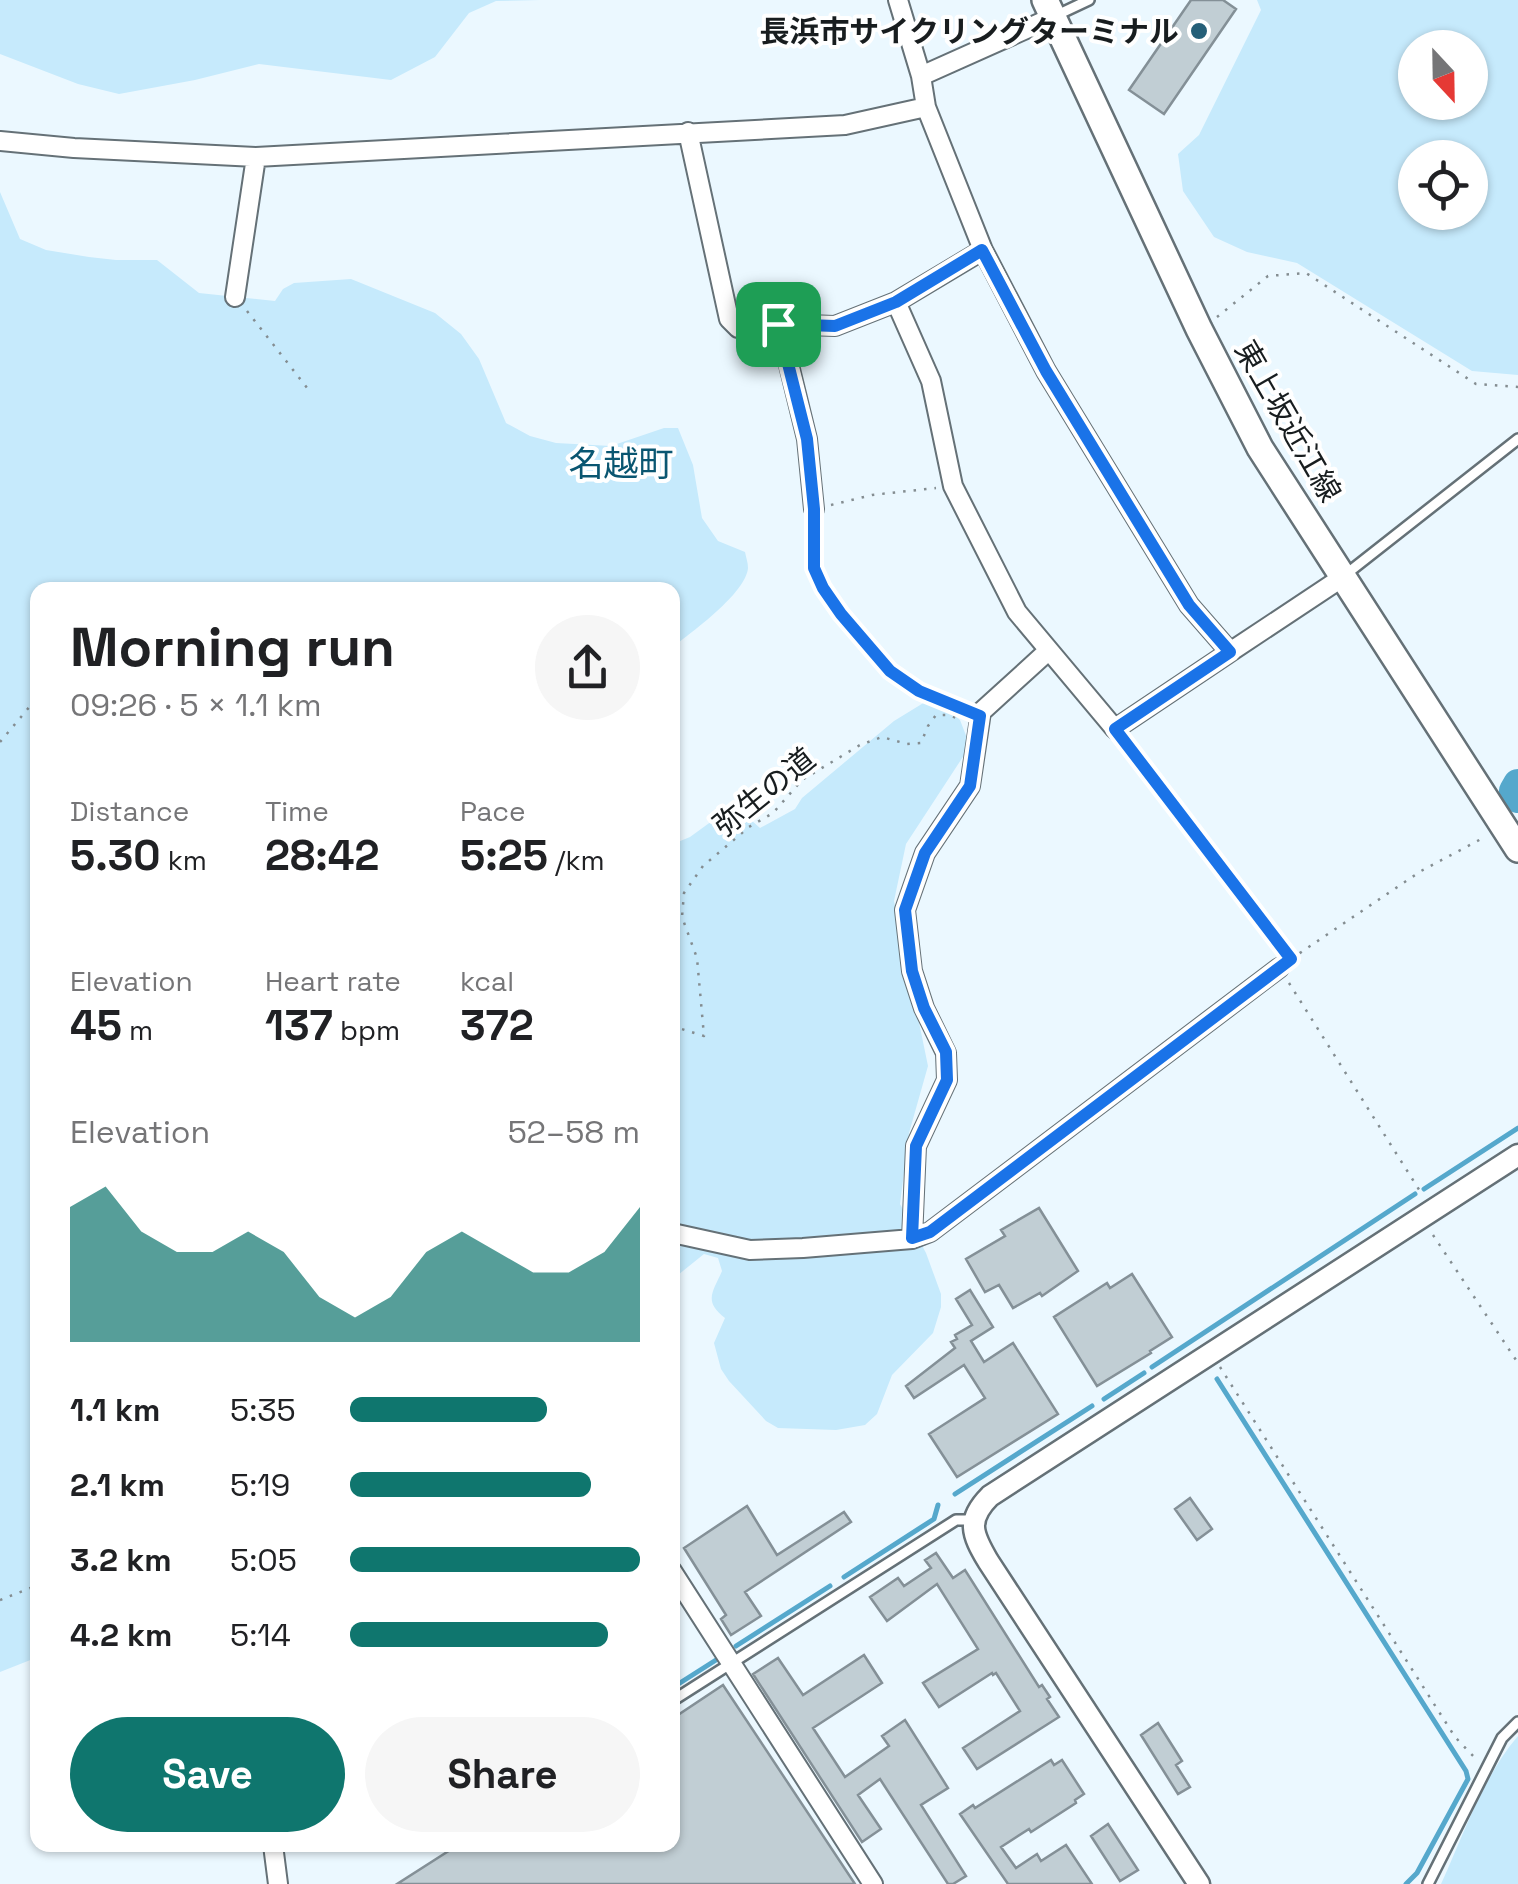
<!DOCTYPE html>
<html lang="en">
<head>
<meta charset="utf-8">
<style>
	body { margin:0; font-family:"Space Grotesk","Noto Sans JP",sans-serif; background:#f6f6f6; color:#202124; height:100vh; display:flex; flex-direction:column; font-size:38px; white-space:nowrap }
	* { box-sizing:border-box; margin:0 }
	p { font-size:32px; color:#757577 }
	.icon { flex:none; width:55px; height:55px; fill:none; stroke:currentColor; stroke-width:2; stroke-linecap:round; stroke-linejoin:round }
	.map { position:relative; flex:1; overflow:hidden }
	.details { position:absolute; left:30px; top:582px; width:650px; height:1270px; display:flex; flex-direction:column; background:#fff; border-radius:20px; box-shadow:0 2px 8px #0004 }
	.details>* { flex:none }
	.needle { width:65px; rotate:158deg }
	.fabs { position:absolute; left:1398px; top:30px; display:grid; gap:20px }
	.fabs a { display:grid; place-items:center; width:90px; height:90px; border-radius:50%; background:#fff; box-shadow:0 2px 8px #0004; font-size:50px }
	.pin { position:absolute; display:grid; place-items:center; width:85px; height:85px; color:#fff; margin:-42px; border-radius:20px; box-shadow:0 5px 15px #0006 }
	.round { display:grid; place-items:center; flex:none; width:105px; height:105px; border-radius:52px; background:#f6f6f6 }
	.headline { display:flex; align-items:center; justify-content:space-between; height:170px; padding:0 40px }
	h1 { font-size:55px; font-weight:600; line-height:75px }
	.metrics { display:grid; grid-template-columns:repeat(3,1fr); gap:15px; height:170px; padding:10px 40px }
	.metrics div { display:grid; align-content:center }
	.metrics b { font-size:42px; font-weight:600 }
	.metrics small { font-size:28px; font-weight:400 }
	.metrics p { font-size:28px }
	.chart { height:280px; padding:20px 40px }
	.chart p { display:flex; justify-content:space-between }
	.chart svg { width:100%; height:180px; margin-top:10px; fill:#0f766e; opacity:.7 }
	.cta { display:flex; gap:20px; margin-top:auto; padding:20px 40px }
	.cta a { flex:1; height:115px; border-radius:60px; background:#0f766e; color:#fff; font-size:40px; font-weight:600; line-height:115px; text-align:center }
	.cta a+a { background:#f6f6f6; color:#202124 }
	ul { padding:0 40px; list-style:none; font-size:32px }
	li { display:grid; grid-template-columns:160px 120px 1fr; align-items:center; height:75px }
	li i { height:25px; border-radius:12px; background:#0f766e }
	.map>svg:first-child { display:block }
	.green { fill:#c6eafc; fill-rule:evenodd }
	.lines { fill:none; stroke-linecap:round; stroke-linejoin:round }
	.stream { stroke:#55a8cc; stroke-width:5 }
	.river { stroke:#55a8cc; stroke-width:30 }
	.building { fill:#c1ced4; stroke:#849097; stroke-width:2.5 }
	.service-casing { stroke:#657177; stroke-width:14 }
	.minor-casing { stroke:#657177; stroke-width:22 }
	.tertiary-casing { stroke:#657177; stroke-width:25 }
	.secondary-casing { stroke:#657177; stroke-width:30 }
	.path { stroke:#848d91; stroke-width:2.5; stroke-dasharray:2.5 8; stroke-linecap:butt }
	.service { stroke:#fff; stroke-width:9 }
	.minor { stroke:#fff; stroke-width:18 }
	.tertiary { stroke:#fff; stroke-width:20 }
	.secondary { stroke:#fff; stroke-width:25 }
	.route-casing { stroke:#fff; stroke-width:20 }
	.route { stroke:#1a73e8; stroke-width:12 }
	.poi-dot { fill:#255f78; stroke:#fff; stroke-width:4 }
	.labels { text-anchor:middle; dominant-baseline:central; stroke-width:8; stroke-linejoin:round; paint-order:stroke }
	.poi-label { font-size:30px; font-weight:bold; fill:#181d1f; stroke:#fff; text-anchor:end }
	.street-label { font-size:30px; fill:#181d1f; stroke:#fff }
	.quarter-label { font-size:35px; fill:#0a5671; stroke:#fff }
</style>
</head>
<body>
<div class="map">
<svg width="1518" height="1884" viewBox="0 0 1518 1884">
	<rect width="100%" height="100%" fill="#ebf8ff"/>
	<path class="green" d="M0 0H540L496 1 469 13 435 57 391 80 259 64 195 80 119 94 78 84 0 54Z
		M1257 0H1518V375L1472 371 1297 263 1247 252 1214 237 1183 191 1178 154 1199 135 1261 10ZM1415 48H1470V102H1415ZM1415 158H1470V212H1415Z
		M0 192 20 239 46 250 89 257 116 260H157L199 293 275 301 283 289 294 283 351 279 435 313 461 334 479 359 506 423 530 436 556 443 611 446 664 428H678L693 465 702 518 718 541 745 552C746 557 748 563 748 568 746 593 692 632 673 647L672 590H38V1657L0 1672Z
		M925 702H939L960 720 970 746 906 844 894 901 928 1066 909 1133 900 1204 926 1253 941 1294V1307L933 1333 892 1375 877 1414 865 1425 836 1430 778 1428 766 1421 729 1381 721 1369 714 1343 725 1318C703 1301 713 1292 722 1271L718 1258 704 1254 673 1279V844L690 837 734 805 760 828 795 809 802 798 894 721Z
		M1518 1736V1884H1441C1464 1834 1482 1778 1518 1736Z"/>
	<g class="lines">
		<path class="stream" d="M1424 1189 1518 1128
			M1152 1367 1415 1194
			M1217 1379 1466 1771 1468 1779 1417 1873 1406 1884
			M1104 1399 1144 1373
			M955 1494 1092 1406
			M844 1577 934 1519 938 1505
			M736 1646 830 1586
			M672 1688 716 1660"/>
		<path class="river" d="M1518 784 1514 791 1518 798"/>
	</g>
	<path class="building" d="M1191 0H1223L1236 9 1164 114 1129 90Z
		M1039 1208 1078 1271 1042 1296 1040 1293 1013 1308 999 1285 985 1292 966 1259 1005 1236 1001 1230Z
		M1132 1274 1172 1337 1150 1351 1151 1353 1097 1386 1054 1317 1107 1283 1110 1288Z
		M970 1290 993 1327 971 1341 984 1362 1013 1343 1058 1414 957 1477 929 1434 985 1398 964 1365 914 1398 906 1386 955 1348 951 1342 957 1339 955 1335 972 1325 956 1299Z
		M1190 1498 1212 1529 1197 1540 1175 1509Z
		M747 1506 777 1555 844 1512 851 1522 745 1592 761 1616 731 1635 721 1619 726 1615 684 1548Z
		M936 1553 953 1578 965 1570 1039 1687 1042 1685 1050 1697 1047 1699 1059 1717 977 1769 963 1748 1020 1711 996 1673 993 1675 992 1673 939 1707 923 1683 978 1649 937 1584 887 1621 870 1597 898 1578 904 1586 931 1568 925 1560Z
		M864 1655 882 1683 813 1728 845 1777 889 1746 882 1736 905 1720 948 1788 921 1805 966 1876 953 1884H948L880 1779 858 1795 881 1829 862 1842 753 1674 778 1658 803 1695Z
		M723 1685 855 1884H397L458 1845H672V1719Z
		M1158 1723 1182 1761 1176 1765 1190 1787 1178 1794 1141 1735Z
		M1051 1760 1054 1765 1062 1760 1084 1794 1075 1800 1076 1803 1031 1832 1029 1829 1001 1847 1016 1868 1037 1854 1041 1861 1066 1845 1092 1884H1008L960 1814 973 1805 975 1808Z
		M1108 1824 1138 1870 1120 1881 1091 1836Z"/>
	<g class="lines">
		<defs>
			<path id="service" d="M1055 16 1089 0
				M1345 575 1518 439
				M672 1701 956 1520H972
				M1428 1884 1502 1738 1518 1722"/>
			<path id="minor" d="M898 0 921 76 926 107 983 250 1046 371 1189 605 1230 652 1343 577
				M921 76 1053 17
				M688 132 729 319 738 328 779 324 835 326 896 302 983 250
				M0 141 74 148 256 157 845 125 926 107
				M235 297 256 157
				M896 302 931 381 953 486 1017 612 1115 729 1230 652
				M779 324 807 439 814 509
				M672 1237 677 1234 750 1250 803 1248 912 1239 930 1232 1279 968
				M912 1239 916 1146 947 1080 946 1053 924 1008 912 971 905 910 925 853 970 786 981 712 1048 651
				M672 1571 873 1884
				M273 1845 278 1884"/>
			<path id="tertiary" d="M1199 1884 988 1561C972 1534 966 1520 990 1496L1518 1155"/>
			<path id="secondary" d="M1045 0 1199 329 1260 448 1518 849"/>
		</defs>
		<use href="#service" class="service-casing"/>
		<use href="#minor" class="minor-casing"/>
		<use href="#tertiary" class="tertiary-casing"/>
		<use href="#secondary" class="secondary-casing"/>
		<path class="path" d="M247 311 308 389
			M1217 317 1268 276 1306 273 1476 384 1518 387
			M831 505 872 495 936 488
			M814 525C814 539 811 558 816 571 824 597 869 653 889 671 911 690 939 700 965 710
			M0 742 31 705 38 702
			M1125 742 1284 950
			M1291 959 1421 871 1483 838
			M1289 983 1423 1196
			M672 1026 704 1036 697 958 682 917 684 893 703 866 749 827 773 813 802 780 860 745 882 737 907 744 921 743 928 726 936 715H949L961 720
			M1433 1235 1518 1363
			M1220 1367 1455 1737 1475 1758
			M0 1600 38 1585"/>
		<use href="#service" class="service"/>
		<use href="#minor" class="minor"/>
		<use href="#tertiary" class="tertiary"/>
		<use href="#secondary" class="secondary"/>
	</g>
	<g class="lines">
		<defs>
			<path id="route" d="M982 250 1046 371 1189 605 1230 652 1115 729 1291 959 930 1232 912 1238 916 1146 947 1080 946 1052 924 1008 912 971 905 910 925 853 970 786 980 716 919 691 890 671 841 614 823 588 814 568V509L807 439 778 324 835 326 896 302Z"/>
		</defs>
		<use href="#route" class="route-casing"/>
		<use href="#route" class="route"/>
	</g>
	<circle class="poi-dot" cx="1199" cy="31" r="10"/>
	<g class="labels">
		<g class="poi-label">
			<text x="1179" y="31">長浜市サイクリングターミナル</text>
		</g>
		<g class="street-label">
			<text transform="translate(1288 421) rotate(60)">東上坂近江線</text>
			<text transform="translate(764 792) rotate(-39)">弥生の道</text>
		</g>
		<g class="quarter-label">
			<text x="621" y="464">名越町</text>
		</g>
	</g>
</svg>
<div class="fabs">
<a><svg class="needle" viewBox="-14 -14 28 28"><path d="M0-13l5 13h-10z" fill="#e53935"/><path d="M0 13l5-13h-10z" fill="#757577"/></svg></a>
<a><svg class="icon" aria-label="locate" viewBox="0 0 24 24"><circle cx="12" cy="12" r="6"/><path d="M12 2v4M12 18v4M2 12h4M18 12h4"/></svg></a>
</div>
<div class="pin" style="left:778px;top:324px;background:#1e9e55"><svg class="icon" aria-label="arrive" viewBox="0 0 24 24"><path d="M6 21V4h12l-3 4 3 4H6"/></svg></div>
<section class="details">
<div class="headline"><div><h1>Morning run</h1><p>09:26 · 5 × 1.1 km</p></div><a class="round"><svg class="icon" aria-label="share" viewBox="0 0 24 24"><path d="M12 15V3M7 8l5-5 5 5M5 13v7h14v-7"/></svg></a></div>
<div class="metrics">
<div><p>Distance</p><b>5.30<small> km</small></b></div>
<div><p>Time</p><b>28:42</b></div>
<div><p>Pace</p><b>5:25<small> /km</small></b></div>
</div>
<div class="metrics">
<div><p>Elevation</p><b>45<small> m</small></b></div>
<div><p>Heart rate</p><b>137<small> bpm</small></b></div>
<div><p>kcal</p><b>372</b></div>
</div>
<div class="chart"><p><span>Elevation</span>52–58 m</p>
<svg viewBox="0 0 160 44" preserveAspectRatio="none"><path d="M0 44V11L10 6L20 17L30 22L40 22L50 17L60 22L70 33L80 38L90 33L100 22L110 17L120 22L130 27L140 27L150 22L160 11V44z"/></svg>
</div>
<ul>
<li><b>1.1 km</b>5:35<i style="width:68%"></i></li>
<li><b>2.1 km</b>5:19<i style="width:83%"></i></li>
<li><b>3.2 km</b>5:05<i style="width:100%"></i></li>
<li><b>4.2 km</b>5:14<i style="width:89%"></i></li>
</ul>
<div class="cta"><a>Save</a><a>Share</a></div>
</section>
</div>
</body>
</html>
